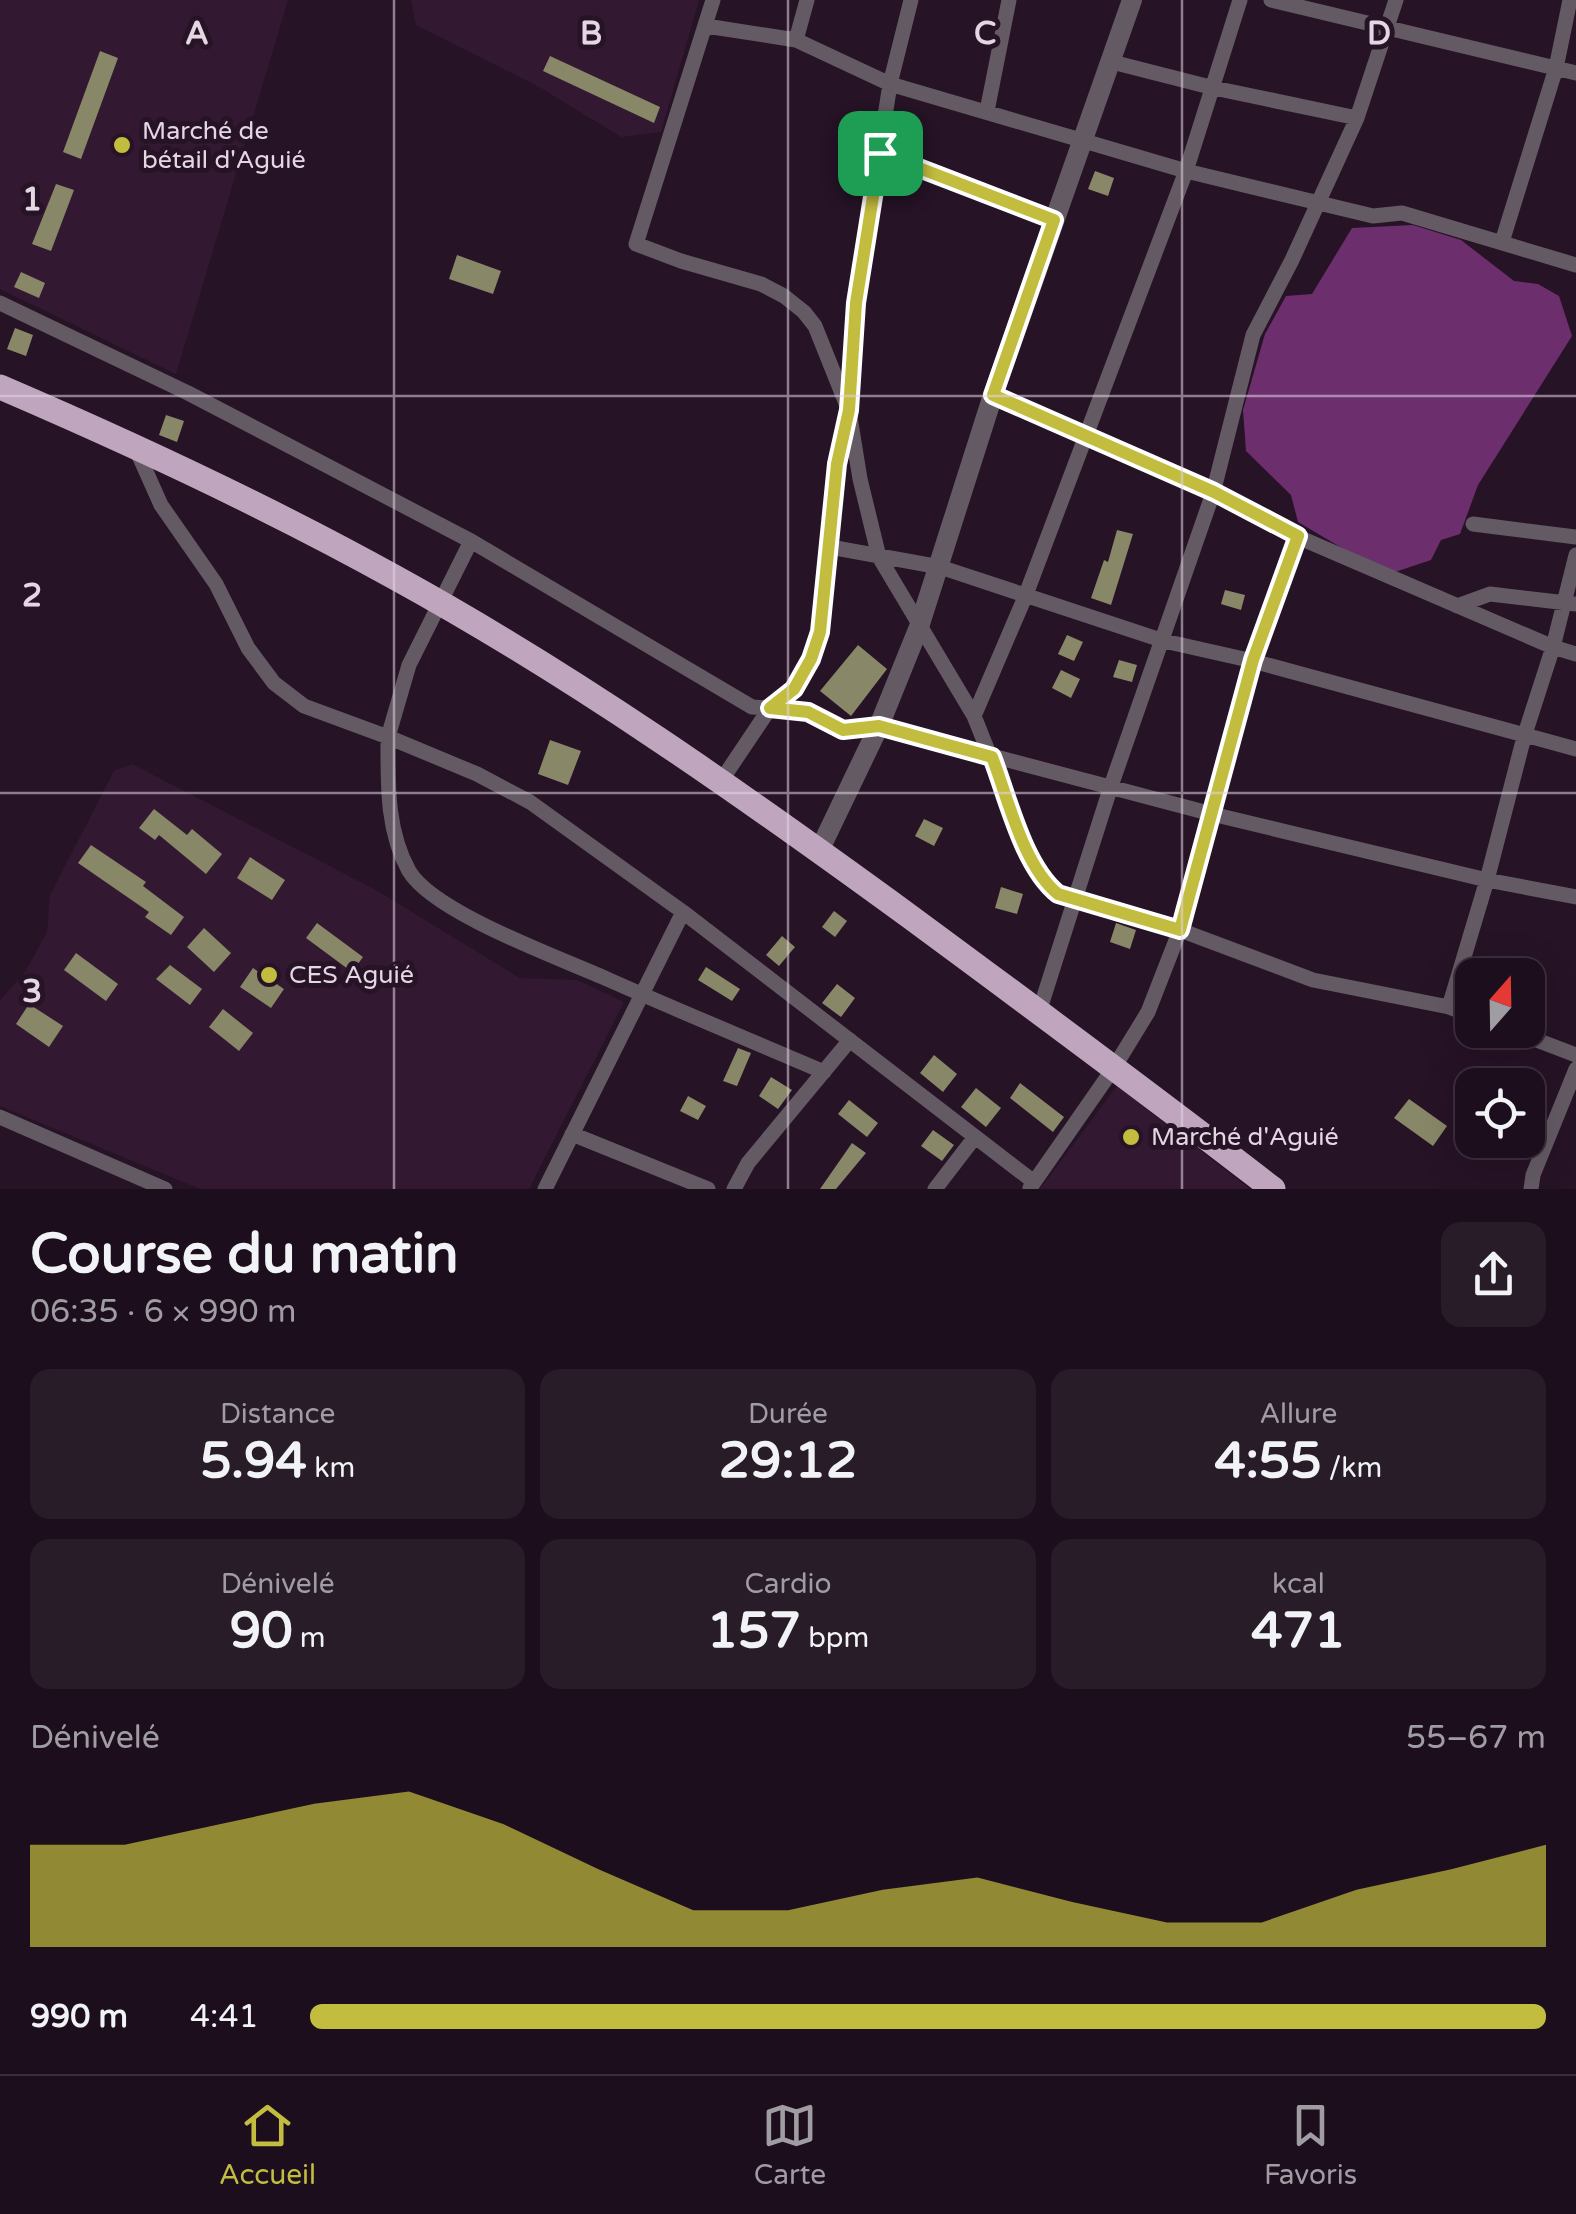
<!DOCTYPE html>
<html lang="fr">
<head>
<meta charset="utf-8">
<style>
	body { margin:0; font-family:"Varela Round",sans-serif; background:#291c29; color:#f1f3f6; height:100vh; display:flex; flex-direction:column; font-size:38px; white-space:nowrap }
	* { box-sizing:border-box; margin:0 }
	p { font-size:32px; color:#a09ca3 }
	.icon { flex:none; width:55px; height:55px; fill:none; stroke:currentColor; stroke-width:2; stroke-linecap:round; stroke-linejoin:round }
	.map { position:relative; height:1189px; overflow:hidden }
	.sheet { display:flex; flex-direction:column; background:#1c0e1c; flex:1 }
	.sheet>* { flex:none }
	.needle { width:65px; rotate:20deg }
	.fabs { position:absolute; left:1455px; top:958px; display:grid; gap:20px }
	.fabs a { display:grid; place-items:center; width:90px; height:90px; border-radius:20px; background:#1c0e1c; box-shadow:0 10px 40px #0002,0 0 0 2px #3a2e3b; font-size:50px }
	.pin { position:absolute; display:grid; place-items:center; width:85px; height:85px; color:#fff; margin:-42px; border-radius:20px; box-shadow:0 5px 15px #0006 }
	.round { display:grid; place-items:center; flex:none; width:105px; height:105px; border-radius:20px; background:#291c29 }
	.overview { display:flex; align-items:center; justify-content:space-between; height:170px; padding:0 30px }
	h1 { font-size:55px; font-weight:700; line-height:75px }
	.figures { display:grid; grid-template-columns:repeat(3,1fr); gap:15px; height:170px; padding:10px 30px }
	.figures div { display:grid; align-content:center; border-radius:20px; background:#291c29; text-align:center }
	.figures b { font-size:50px; font-weight:700 }
	.figures small { font-size:28px; font-weight:400 }
	.figures p { font-size:28px }
	.chart { height:280px; padding:20px 30px }
	.chart p { display:flex; justify-content:space-between }
	.chart svg { width:100%; height:180px; margin-top:10px; fill:#c3bd3f; opacity:.7 }
	ul { padding:0 30px; list-style:none; font-size:32px }
	li { display:grid; grid-template-columns:160px 120px 1fr; align-items:center; height:75px }
	li i { height:25px; border-radius:12px; background:#c3bd3f }
	.dock { display:flex; justify-content:space-around; align-items:center; height:140px; border-top:2px solid #3a2e3b; background:#1c0e1c; font-size:28px; color:#a09ca3 }
	.dock a { display:grid; justify-items:center; gap:5px }
	.dock .on { color:#c3bd3f }
	.map>svg:first-child { display:block }
	.built { fill:#321931 }
	.water { fill:#6d2e6d }
	.building { fill:#888767 }
	.lines { fill:none; stroke-linecap:round; stroke-linejoin:round }
	.minor { stroke:#645a64; stroke-width:15 }
	.tertiary { stroke:#645a64; stroke-width:20 }
	.trunk { stroke:#bfa6be; stroke-width:25 }
	.route-casing { stroke:#fff; stroke-width:20 }
	.route { stroke:#c3bd3f; stroke-width:12 }
	.grid { fill:none; stroke:#e4d6e3; stroke-width:2.5; stroke-opacity:0.55 }
	.poi-dot { fill:#c3bd3f; stroke:#261326; stroke-width:4 }
	.labels { text-anchor:middle; dominant-baseline:central; stroke-width:10; stroke-linejoin:round; paint-order:stroke }
	.poi-label { font-size:25px; fill:#e4d6e3; stroke:#261326; text-anchor:start }
	.grid-label { font-size:32px; text-anchor:middle; font-weight:bold; fill:#e4d6e3; stroke:#261326; stroke-width:10; stroke-linejoin:round; paint-order:stroke }
</style>
</head>
<body>
<div class="map">
<svg width="1576" height="1189" viewBox="0 0 1576 1189">
	<rect width="100%" height="100%" fill="#261326"/>
	<path class="built" d="M0 0H288L176 374 0 289Z
		M411 0H699L661 132 621 137 541 88 416 25Z
		M132 764 376 890 520 978 577 980 624 1002 529 1189H200L0 1106V1000L25 972 47 932 50 895 114 771Z
		M1117 1086 1250 1189H1040Z"/>
	<path class="water" d="M1413 225 1461 240 1514 281 1538 284 1559 296 1572 336 1478 485 1460 534 1441 540 1431 560 1395 572 1364 561 1298 522 1291 495 1246 451 1243 410 1265 334 1286 296 1312 294 1352 228Z"/>
	<path class="building" d="M100 51 118 58 81 159 63 152Z
		M550 56 660 107 654 123 543 71Z
		M1095 171 1114 178 1108 196 1088 189Z
		M56 184 74 190 51 251 32 244Z
		M457 255 501 271 493 294 449 279Z
		M21 272 45 283 39 298 14 287Z
		M15 328 33 335 26 356 7 349Z
		M166 415 184 421 177 442 159 435Z
		M1117 530 1133 534 1111 605 1091 598 1104 560 1108 562Z
		M1225 590 1245 595 1241 610 1221 604Z
		M1067 635 1083 642 1074 661 1058 654Z
		M858 645 887 669 851 716 820 691Z
		M1119 660 1137 665 1132 682 1113 677Z
		M1061 670 1080 679 1071 698 1052 688Z
		M550 740 581 751 568 785 538 774Z
		M154 809 187 835 192 829 222 854 206 874 159 835 155 840 139 828Z
		M924 819 943 828 934 846 915 836Z
		M91 845 146 882 143 886 184 917 171 935 145 917 149 912 78 863Z
		M250 857 285 880 272 900 237 878Z
		M1001 887 1023 894 1017 914 995 908Z
		M834 911 847 921 835 937 822 927Z
		M317 923 363 957 352 972 306 938Z
		M1116 923 1136 930 1130 949 1110 942Z
		M204 928 231 953 214 972 187 947Z
		M782 936 795 947 779 966 766 955Z
		M76 953 118 984 106 1001 64 970Z
		M170 965 202 989 190 1005 156 979Z
		M706 967 740 989 732 1001 698 980Z
		M253 968 284 989 271 1008 240 987Z
		M837 984 855 998 841 1017 822 1003Z
		M29 1004 63 1026 49 1047 16 1024Z
		M223 1009 253 1033 239 1051 209 1027Z
		M738 1048 751 1053 737 1086 723 1081Z
		M934 1055 957 1074 943 1092 920 1073Z
		M771 1077 792 1090 778 1109 759 1096Z
		M1020 1083 1064 1117 1053 1132 1010 1098Z
		M976 1088 1001 1108 986 1127 961 1107Z
		M688 1096 706 1106 698 1120 680 1111Z
		M1409 1099 1447 1126 1433 1146 1394 1118Z
		M849 1100 878 1123 867 1137 838 1114Z
		M933 1130 954 1145 942 1161 921 1146Z
		M852 1143 866 1153 836 1189H820Z"/>
	<g class="lines">
		<path class="minor" d="M911 0 890 84 856 303 849 411 860 479 879 557 974 716 1034 866 1046 884 1058 893 1180 930 1313 980 1449 1007 1487 880 1524 737 1553 647 1576 555
			M1271 0 1576 73
			M706 26 796 40 890 84 1186 171 1373 216 1402 213 1576 265
			M796 40 807 0
			M1112 62 1214 88 1357 118
			M987 111 1009 0
			M880 153 1054 220
			M1502 242 1556 68 1570 0
			M0 303 188 393 471 541 752 707 770 708 794 689 811 659 820 632 837 464 849 411 815 326 804 312 784 296 761 284 681 261 636 244 713 0
			M993 395 1213 493 1298 537 1553 647 1576 654
			M136 449 161 505 216 584 248 648 274 683 304 706 388 737C388 782 386 830 409 871 434 913 560 958 607 979 679 1011 752 1041 824 1072
			M1473 524 1576 537
			M471 541 409 665 388 737 477 774 530 802 683 912 1034 1182
			M830 547 940 567 1164 641 1253 661 1576 749
			M1457 606 1490 594 1576 604
			M974 716 1025 597 1186 171 1240 0
			M721 781 770 708 808 711 843 730 879 726 1212 814 1487 880 1576 897
			M1449 1007 1472 1016
			M1039 1012 1111 786 1213 493 1253 335 1292 260 1357 118 1396 0
			M1510 1030 1576 1055
			M0 1117 165 1189
			M572 1134 708 1189
			M1030 1188 1115 1066 1148 1012 1180 930 1253 661 1298 537
			M545 1189 683 912
			M734 1189 748 1163 850 1040
			M935 1189 975 1137
			M1531 1189 1533 1175 1576 1069"/>
		<path class="tertiary" d="M819 851 879 726 919 627 993 395 1132 0"/>
		<path class="trunk" d="M0 387C135 445 268 507 396 578 576 677 743 795 909 916 1031 1006 1153 1096 1273 1189"/>
	</g>
	<g class="lines">
		<defs>
			<path id="route" d="M880 153 1054 220 993 395 1214 492 1298 536 1253 660 1180 930 1058 894C1023 866 1008 798 992 757L879 726 843 730 808 712 770 708 794 689 811 659 820 632 837 464 849 410 856 303Z"/>
		</defs>
		<use href="#route" class="route-casing"/>
		<use href="#route" class="route"/>
	</g>
	<path class="grid" d="M394 0V1189M788 0V1189M1182 0V1189M0 396H1576M0 793H1576"/>
	<g class="poi-dot">
		<circle cx="122" cy="145" r="10"/>
		<circle cx="269" cy="975" r="10"/>
		<circle cx="1131" cy="1137" r="10"/>
	</g>
	<g class="labels">
		<g class="poi-label">
			<text x="142" y="131">Marché de<tspan x="142" dy="29">bétail d'Aguié</tspan></text>
			<text x="289" y="975">CES Aguié</text>
			<text x="1151" y="1137">Marché d'Aguié</text>
		</g>
	</g>
	<g class="grid-label">
		<text x="197" y="44">A</text>
		<text x="591" y="44">B</text>
		<text x="985" y="44">C</text>
		<text x="1379" y="44">D</text>
		<text x="32" y="210">1</text>
		<text x="32" y="606">2</text>
		<text x="32" y="1002">3</text>
	</g>
</svg>
<div class="fabs">
<a><svg class="needle" viewBox="-14 -14 28 28"><path d="M0-13l5 13h-10z" fill="#e53935"/><path d="M0 13l5-13h-10z" fill="#a09ca3"/></svg></a>
<a><svg class="icon" aria-label="locate" viewBox="0 0 24 24"><circle cx="12" cy="12" r="6"/><path d="M12 2v4M12 18v4M2 12h4M18 12h4"/></svg></a>
</div>
<div class="pin" style="left:880px;top:153px;background:#1e9e55"><svg class="icon" aria-label="arrive" viewBox="0 0 24 24"><path d="M6 21V4h12l-3 4 3 4H6"/></svg></div>
</div>
<section class="sheet">
<div class="overview"><div><h1>Course du matin</h1><p>06:35 · 6 × 990 m</p></div><a class="round"><svg class="icon" aria-label="share" viewBox="0 0 24 24"><path d="M12 15V3M7 8l5-5 5 5M5 13v7h14v-7"/></svg></a></div>
<div class="figures">
<div><p>Distance</p><b>5.94<small> km</small></b></div>
<div><p>Durée</p><b>29:12</b></div>
<div><p>Allure</p><b>4:55<small> /km</small></b></div>
</div>
<div class="figures">
<div><p>Dénivelé</p><b>90<small> m</small></b></div>
<div><p>Cardio</p><b>157<small> bpm</small></b></div>
<div><p>kcal</p><b>471</b></div>
</div>
<div class="chart"><p><span>Dénivelé</span>55–67 m</p>
<svg viewBox="0 0 160 44" preserveAspectRatio="none"><path d="M0 44V19L10 19L20 14L30 9L40 6L50 14L60 25L70 35L80 35L90 30L100 27L110 33L120 38L130 38L140 30L150 25L160 19V44z"/></svg>
</div>
<ul>
<li><b>990 m</b>4:41<i style="width:100%"></i></li>
</ul>
</section>
<nav class="dock">
<a class="on"><svg class="icon" aria-label="home" viewBox="0 0 24 24"><path d="M3 11l9-7 9 7M6 9v11h12V9"/></svg>Accueil</a>
<a><svg class="icon" aria-label="map" viewBox="0 0 24 24"><path d="M3 6l6-2 6 2 6-2v14l-6 2-6-2-6 2zM9 4v14M15 6v14"/></svg>Carte</a>
<a><svg class="icon" aria-label="saved" viewBox="0 0 24 24"><path d="M7 4h10v16l-5-4-5 4z"/></svg>Favoris</a>
</nav>
</body>
</html>
